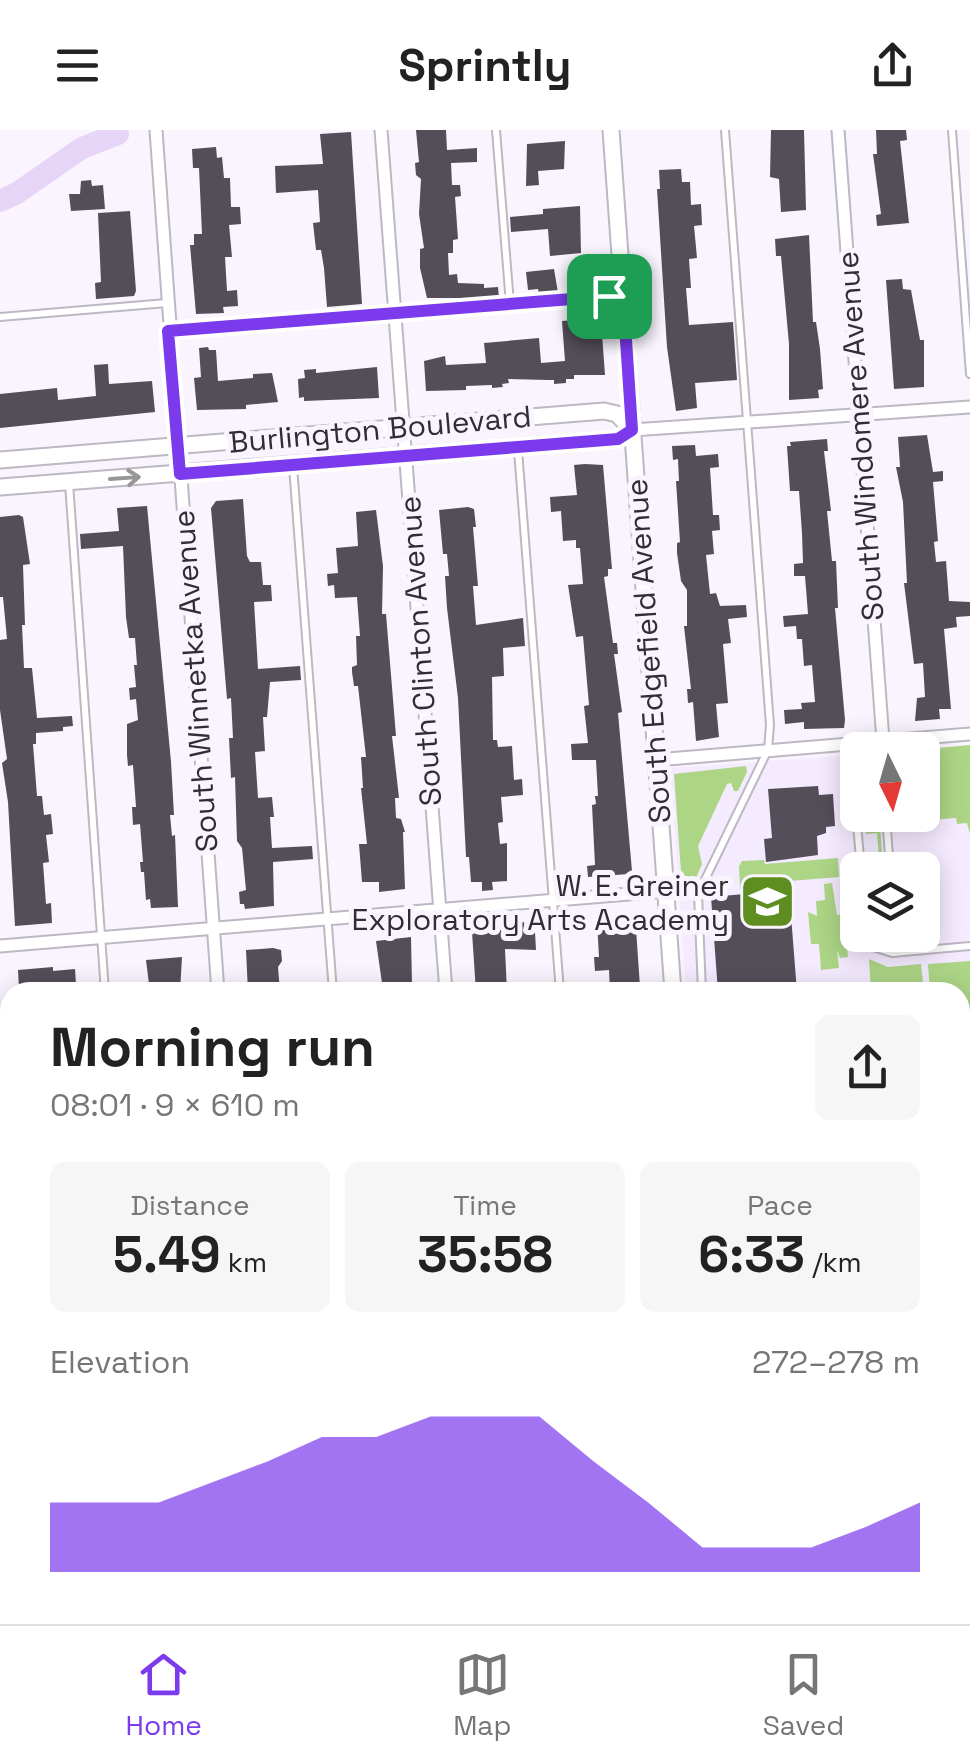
<!DOCTYPE html>
<html lang="en">
<head>
<meta charset="utf-8">
<style>
	body { margin:0; font-family:"Space Grotesk",sans-serif; background:#f6f6f6; color:#222; height:100vh; display:flex; flex-direction:column; font-size:38px; white-space:nowrap }
	* { box-sizing:border-box; margin:0 }
	p { font-size:32px; color:#767676 }
	.icon { flex:none; width:55px; height:55px; fill:none; stroke:currentColor; stroke-width:2; stroke-linecap:round; stroke-linejoin:round }
	.map { position:relative; flex:1; overflow:hidden }
	.panel { position:absolute; left:0px; top:852px; width:970px; height:642px; display:flex; flex-direction:column; background:#fff; border-radius:30px 30px 0 0; box-shadow:0 5px 25px #0003 }
	.panel>* { flex:none }
	.needle { width:65px; rotate:175deg }
	.tools { position:absolute; left:840px; top:602px; display:grid; gap:20px }
	.tools a { display:grid; place-items:center; width:100px; height:100px; border-radius:15px; background:#fff; box-shadow:0 5px 25px #0003; font-size:50px }
	.pin { position:absolute; display:grid; place-items:center; width:85px; height:85px; color:#fff; margin:-42px; border-radius:20px; box-shadow:0 5px 15px #0006 }
	.round { display:grid; place-items:center; flex:none; width:105px; height:105px; border-radius:15px; background:#f6f6f6 }
	.overview { display:flex; align-items:center; justify-content:space-between; height:170px; padding:0 50px }
	h1 { font-size:55px; font-weight:700; line-height:75px }
	.stats { display:grid; grid-template-columns:repeat(3,1fr); gap:15px; height:170px; padding:10px 50px }
	.stats div { display:grid; align-content:center; border-radius:15px; background:#f6f6f6; text-align:center }
	.stats b { font-size:50px; font-weight:700 }
	.stats small { font-size:28px; font-weight:400 }
	.stats p { font-size:28px }
	.chart { height:280px; padding:20px 50px }
	.chart p { display:flex; justify-content:space-between }
	.chart svg { width:100%; height:180px; margin-top:10px; fill:#7c3aed; opacity:.7 }
	header { display:flex; justify-content:space-between; align-items:center; height:130px; padding:0 50px; background:#fff; font-size:45px; font-weight:700 }
	.dock { display:flex; justify-content:space-around; align-items:center; height:140px; border-top:2px solid #e0e0e0; background:#fff; font-size:28px; color:#767676 }
	.dock a { display:grid; justify-items:center; gap:5px }
	.dock .current { color:#7c3aed }
	.map>svg:first-child { display:block }
	.built { fill:#f5ebff; fill-rule:evenodd }
	.green { fill:#add586 }
	.lines { fill:none; stroke-linecap:round; stroke-linejoin:round }
	.river { stroke:#e7d5f8; stroke-width:22 }
	.building { fill:#534e58 }
	.lane-casing { stroke:#beb7c4; stroke-width:10 }
	.street-casing { stroke:#beb7c4; stroke-width:15 }
	.secondary-casing { stroke:#beb7c4; stroke-width:19 }
	.path { stroke:#afabb3; stroke-width:2.5; stroke-dasharray:2.5 8; stroke-linecap:butt }
	.lane { stroke:#fff; stroke-width:6 }
	.street { stroke:#fff; stroke-width:11 }
	.secondary { stroke:#fff; stroke-width:15 }
	.oneway { stroke:#989699 }
	.route-casing { stroke:#fff; stroke-width:20 }
	.route { stroke:#7c3aed; stroke-width:12 }
	.labels { text-anchor:middle; dominant-baseline:central; stroke-width:10; stroke-linejoin:round; paint-order:stroke }
	.street-label { font-size:30px; fill:#312e33; stroke:#f9f4fe }
	.poi-label { font-size:30px; fill:#312e33; stroke:#f9f4fe; text-anchor:end }
</style>
</head>
<body>
<header><svg class="icon" aria-label="menu" viewBox="0 0 24 24"><path d="M4 6h16M4 12h16M4 18h16"/></svg>Sprintly<svg class="icon" aria-label="share" viewBox="0 0 24 24"><path d="M12 15V3M7 8l5-5 5 5M5 13v7h14v-7"/></svg></header>
<div class="map">
<svg width="970" height="1494" viewBox="0 0 970 1494">
	<rect width="100%" height="100%" fill="#f9f4fe"/>
	<path class="built" d="M857 625 858 685H874L875 694 970 686V919L960 862H686L670 638ZM858 740H922V805H858Z"/>
	<path class="green" d="M970 615V704L967 693 957 694 956 688 880 694 883 740H880L877 703 866 704 867 693 874 685H922V620H916Z
		M746 636 747 642 738 661H734L731 653 727 654 698 716 702 734 687 769 683 770 674 644Z
		M838 728 839 747 766 753 765 758 740 760 739 736 742 731 764 730 765 734Z
		M832 753 837 785 844 784 848 827 840 828 837 820 839 838 821 840 819 814H811L808 782 817 786 816 771 825 770 824 754Z
		M869 829 888 837 921 834 924 862H871Z
		M970 831V919L960 922V862H930L928 834Z
		M154 1485H374L375 1494H274L273 1490 155 1494Z"/>
	<g class="lines">
		<path class="river" d="M0 71 17 63 82 18 118 4"/>
	</g>
	<path class="building" d="M416 0H446L447 20 477 18V32L451 33 452 55H460L461 66 455 67 458 109 453 110V123H448L449 145 457 144 458 153 484 154V158L498 157 499 168H427L420 138V119L424 118 419 84 421 49 416 45 415 33 419 32Z
		M771 0H804L806 80 781 82 779 49 770 47Z
		M876 0H906L907 10 900 11 909 93 877 96 876 85 881 84 873 24H877Z
		M351 2 362 174 327 177 324 138 321 120H316L313 93 320 92 318 60 276 63 275 36 323 34 320 4Z
		M565 11 564 39 538 41 539 55 526 56 527 14Z
		M216 17 217 28 222 27 224 48H230L231 77H240L241 94 229 95 232 127H225L227 161 237 160 238 176 223 177 224 183 196 184 190 115H194V104H202L199 38H193L192 19Z
		M681 39 682 52H690L691 75 701 74 702 95 694 96 697 128 689 129 691 158H686L689 195 733 192 737 250 695 253 697 278 676 281 667 217 657 59H660L659 40Z
		M91 50 92 56 103 55 105 79 71 81 69 64H80L81 51Z
		M580 76 581 123 550 126 548 99 511 102 510 87 543 84V79Z
		M130 81 136 161 134 166 96 169 95 153 101 152 98 83Z
		M809 105 813 192H816L820 219 823 259 818 260 819 268 789 270V214L781 126H776L775 109Z
		M554 139 558 163 539 165 538 159 528 160 526 142Z
		M902 149 903 159 911 160 920 210H924V257L894 259 886 150Z
		M575 190 576 206 602 204 605 245H574V249H566V253L554 254V250H548L508 249 509 253 502 254 503 257 492 258V255L466 256V260L426 261 424 231 445 226 446 235 486 233 484 213 539 208 541 233 565 231 562 191Z
		M208 217 209 220H216L218 251 253 248V244L272 243 278 272 246 275V279L197 280 194 248 201 247 199 218Z
		M108 234 109 254 152 251 155 282 0 298V264L57 258 58 270 96 266 94 235Z
		M377 237 379 268 304 271V267L299 268 298 249 305 248 304 240 316 239V243Z
		M927 305 933 342 943 341V351L933 352 938 411 934 412 936 432 946 431 949 471 970 472V486L956 487 957 497 944 499 951 579H939L940 589 915 591 917 568 925 567 923 533 914 534 904 453H907L903 372 896 337H900L898 307Z
		M827 309 828 321H824L831 381H827L832 431H836L838 478H835L845 590 844 598 804 599V592L785 594 784 580 802 579 801 573 815 572 812 535 804 536 802 509H797L796 496 784 497 783 486 808 484 805 446H794V434L803 433 802 403 799 361H790L787 316H791L790 312Z
		M695 315 696 326 718 324 719 337 710 338 713 385H719L720 400 712 401 714 424 706 425 710 464 716 463 720 476 746 475 747 487 728 489 731 513 723 514 728 573 716 574 719 607 696 611 693 572 688 573 687 559H691L684 496H687V460L681 451 677 423V413L680 412 676 351H679L678 329 673 330 672 316Z
		M585 334 603 335 612 439H608V446L604 447 613 513H617L618 524H614L622 582 618 583 632 741 629 744 588 747 587 736 595 735 592 675 596 674 595 666H598L596 630H572L571 614 588 613 584 576 589 575 583 506 576 507 568 455 583 454 580 418H576V410L563 411 561 381 551 382 550 367 577 365 574 335Z
		M243 369 247 426 250 432H261L263 455H271L272 471 254 472 258 539 300 536 301 550 270 552 267 587H263L265 621 255 622 258 668 272 667 274 687H270L272 718 312 716 313 729 273 732 274 776 245 779 244 774H240L239 762 246 760 242 718 237 711 235 647 231 648 229 608H233L231 568 227 569 211 378 216 371Z
		M147 376 171 632 174 685H170L172 706 175 705 178 777 151 778 150 769 146 770 144 742H141L140 732H143L140 694 133 695 132 677H136L133 635 128 636 127 625V594L138 590 136 569 130 570 129 558 136 557 134 535H137L135 508H129L126 487 123 416 81 419 80 404 119 401 117 378Z
		M468 377 474 379 476 397H473L478 456H473L476 495 523 488 525 516 503 518 504 546 492 547 493 610H497L498 617 512 616 514 650 522 649 523 665 501 667 503 692 498 693 500 714 507 713V751L492 752 493 760 482 761V752H471L469 727H466L458 568 447 478 445 446H449L447 424H443L439 380Z
		M376 380 383 436 382 484H386L396 606H392L399 668H395L396 688 401 689 405 702H403L405 759 379 762V752H362L359 714H367L361 658H363L361 627H366L358 556H354L352 542V537L357 535 356 506H360L357 467 335 468 334 455 328 456 327 444 338 443 336 418 358 416 356 382Z
		M19 385 23 387 30 434 23 435 25 495H22L24 538H32L37 588 72 586 73 596 63 597V601L36 603V614H33L37 666H42L44 685 51 684 53 704 46 705 49 732 43 733 46 774 51 773 52 793 15 796 8 672 2 633 7 629 0 580V510L7 509 3 467H0V387Z
		M818 656 819 665 833 664 835 696 826 697V703L817 706 818 725 766 732 764 709 772 708 768 659Z
		M789 760 797 862H718L711 767Z
		M621 784H635L640 857 628 859V862H610L609 840 595 841 594 827H599L597 791 622 790Z
		M524 792 525 803 535 802 536 820 505 819 507 862H476L472 802Z
		M411 807 412 855 386 857 385 852 382 853 376 811Z
		M273 818 281 820 282 831 278 837 280 862H248L246 820Z
		M182 827 180 862H150L146 830Z
		M53 837V841L75 839 76 855 19 859 18 840Z
		M970 1193V1276L960 1277V1194Z"/>
	<g class="lines">
		<defs>
			<path id="lane" d="M496 0 510 174 622 165
				M952 0 970 244
				M0 187 167 173
				M168 201 510 174
				M518 320 560 862
				M293 336 333 862
				M69 353 105 862
				M850 613 861 740
				M886 685 890 740
				M866 805 873 817 892 823 970 816
				M895 805 896 823
				M702 862 698 764 768 620 770 595 725 0
				M960 1046 970 1045
				M150 1485 151 1494
				M378 1485 379 1494
				M605 1485 606 1494
				M834 1485V1494"/>
			<path id="street" d="M156 0 218 862
				M381 0 446 862
				M838 0 883 611
				M632 300 970 277
				M656 630 970 604
				M0 816 665 761
				M960 935 970 932
				M0 998 10 1136
				M960 1054 968 1162
				M36 1485V1494
				M265 1485V1494
				M491 1485 492 1494
				M719 1485V1494
				M944 1485V1494"/>
			<path id="secondary" d="M611 0 673 862
				M0 330 604 281 617 284 632 300
				M0 357 618 309 632 300
				M960 1163 970 1162
				M0 1240H10
				M0 1268 10 1267"/>
		</defs>
		<use href="#lane" class="lane-casing"/>
		<use href="#street" class="street-casing"/>
		<use href="#secondary" class="secondary-casing"/>
		<path class="path" d="M166 1485V1494
			M310 1485 314 1494
			M352 1485 356 1494
			M174 1494 250 1489"/>
		<use href="#lane" class="lane"/>
		<use href="#street" class="street"/>
		<use href="#secondary" class="secondary"/>
	</g>
	<defs><path id="oneway-shaft" d="M-6 0H5M1.5-3L5.5 0L1.5 3" fill="none" stroke-width="1.6" stroke-linecap="round" stroke-linejoin="round" transform="scale(2.5)"/></defs>
	<use class="oneway" href="#oneway-shaft" transform="translate(125 348) rotate(-4)"/>
	<g class="lines">
		<defs>
			<path id="route" d="M623 165 632 300 618 309 180 344 168 201Z"/>
		</defs>
		<use href="#route" class="route-casing"/>
		<use href="#route" class="route"/>
	</g>
	<defs>
		<symbol id="school-square" viewBox="-11 -11 22 22"><rect x="-9" y="-9" width="18" height="18" rx="4" fill="#5e8d20" stroke="#f9f4fe"/><path d="M0-5L7-2L0 1L-7-2ZM-4 1L0 2.5L4 1V4Q0 6-4 4Z" fill="#fff"/></symbol>
	</defs>
	<g fill-rule="evenodd">
		<use href="#school-square" x="736" y="740" width="63" height="63"/>
	</g>
	<g class="labels">
		<g class="street-label">
			<text transform="translate(380 299) rotate(-5)">Burlington Boulevard</text>
			<text transform="translate(860 306) rotate(-94)">South Windomere Avenue</text>
			<text transform="translate(420 521) rotate(-94)">South Clinton Avenue</text>
			<text transform="translate(648 521) rotate(-94)">South Edgefield Avenue</text>
			<text transform="translate(195 551) rotate(-94)">South Winnetka Avenue</text>
		</g>
		<g class="poi-label">
			<text x="729" y="755">W. E. Greiner<tspan x="729" dy="34">Exploratory Arts Academy</tspan></text>
		</g>
	</g>
</svg>
<div class="tools">
<a><svg class="needle" viewBox="-14 -14 28 28"><path d="M0-13l5 13h-10z" fill="#e53935"/><path d="M0 13l5-13h-10z" fill="#767676"/></svg></a>
<a><svg class="icon" aria-label="layers" viewBox="0 0 24 24"><path d="M12 4l9 5-9 5-9-5zM3 14l9 5 9-5"/></svg></a>
</div>
<div class="pin" style="left:609px;top:166px;background:#1e9e55"><svg class="icon" aria-label="arrive" viewBox="0 0 24 24"><path d="M6 21V4h12l-3 4 3 4H6"/></svg></div>
<section class="panel">
<div class="overview"><div><h1>Morning run</h1><p>08:01 · 9 × 610 m</p></div><a class="round"><svg class="icon" aria-label="share" viewBox="0 0 24 24"><path d="M12 15V3M7 8l5-5 5 5M5 13v7h14v-7"/></svg></a></div>
<div class="stats">
<div><p>Distance</p><b>5.49<small> km</small></b></div>
<div><p>Time</p><b>35:58</b></div>
<div><p>Pace</p><b>6:33<small> /km</small></b></div>
</div>
<div class="chart"><p><span>Elevation</span>272–278 m</p>
<svg viewBox="0 0 160 44" preserveAspectRatio="none"><path d="M0 44V27L10 27L20 27L30 22L40 17L50 11L60 11L70 6L80 6L90 6L100 17L110 27L120 38L130 38L140 38L150 33L160 27V44z"/></svg>
</div>
</section>
</div>
<nav class="dock">
<a class="current"><svg class="icon" aria-label="home" viewBox="0 0 24 24"><path d="M3 11l9-7 9 7M6 9v11h12V9"/></svg>Home</a>
<a><svg class="icon" aria-label="map" viewBox="0 0 24 24"><path d="M3 6l6-2 6 2 6-2v14l-6 2-6-2-6 2zM9 4v14M15 6v14"/></svg>Map</a>
<a><svg class="icon" aria-label="saved" viewBox="0 0 24 24"><path d="M7 4h10v16l-5-4-5 4z"/></svg>Saved</a>
</nav>
</body>
</html>
